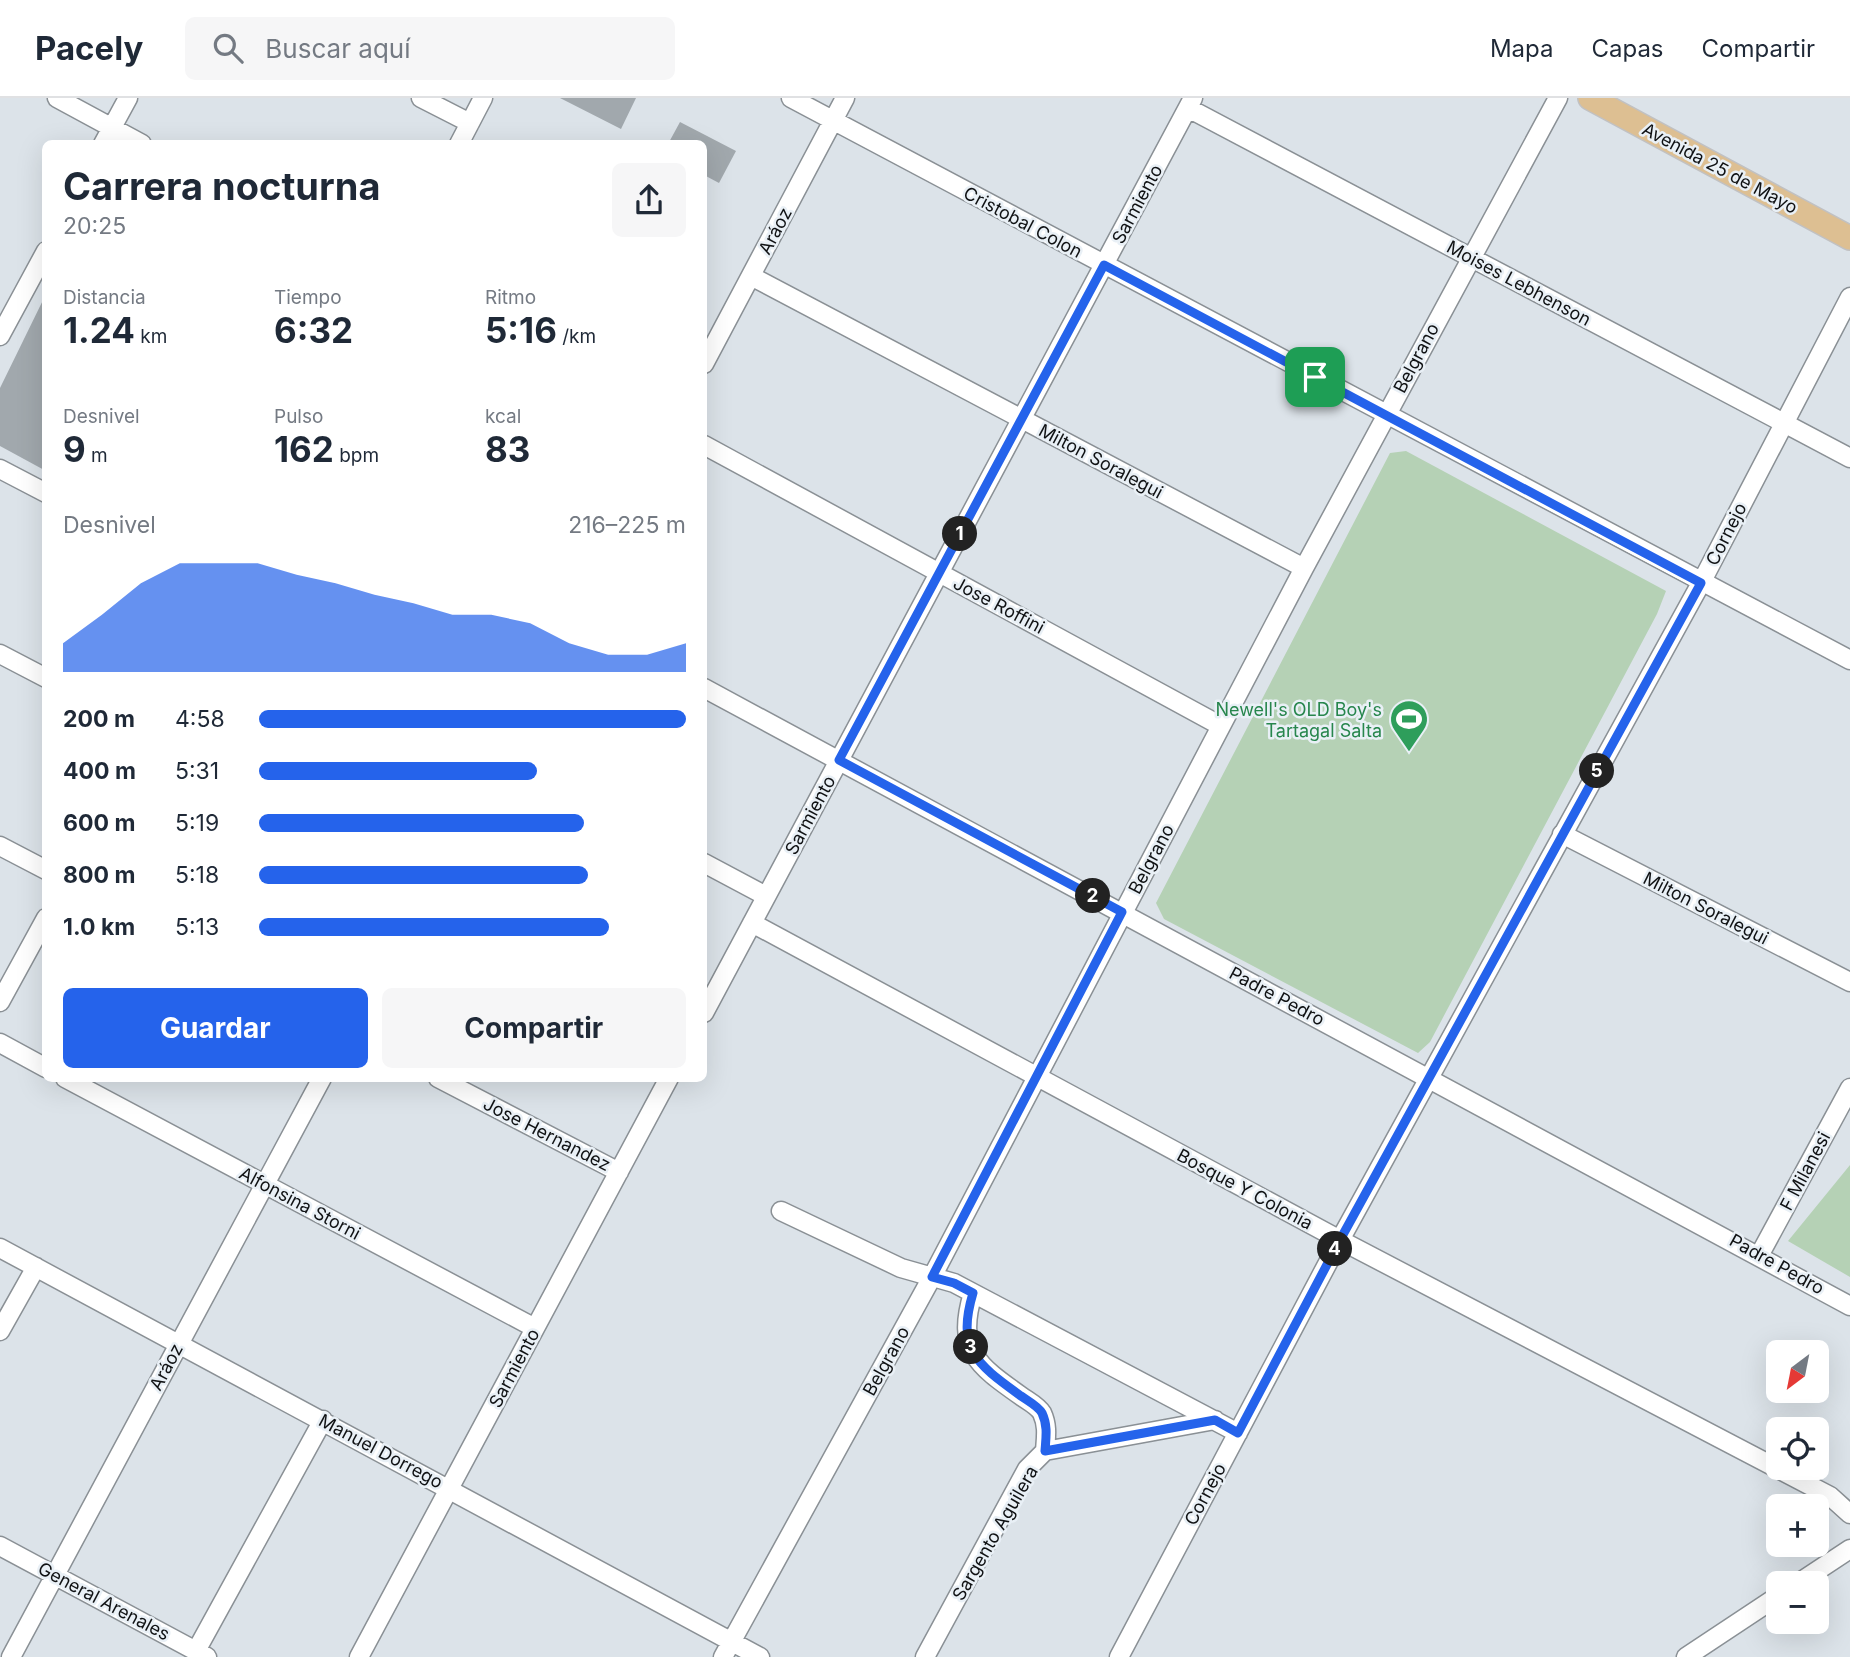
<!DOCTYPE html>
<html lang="es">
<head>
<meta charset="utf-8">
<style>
	body { margin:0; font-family:Inter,sans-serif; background:#f6f6f7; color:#1f2937; height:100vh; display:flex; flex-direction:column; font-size:26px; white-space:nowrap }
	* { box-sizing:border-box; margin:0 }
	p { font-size:23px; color:#747a83 }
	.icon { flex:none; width:38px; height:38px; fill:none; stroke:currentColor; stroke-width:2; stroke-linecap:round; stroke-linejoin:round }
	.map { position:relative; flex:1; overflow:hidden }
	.panel { position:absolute; left:42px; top:42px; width:665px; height:942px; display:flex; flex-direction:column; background:#fff; border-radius:10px; box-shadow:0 7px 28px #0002 }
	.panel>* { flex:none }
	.needle { width:46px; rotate:212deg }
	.controls { position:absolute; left:1766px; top:1242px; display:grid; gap:14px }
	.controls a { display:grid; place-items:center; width:63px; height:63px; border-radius:10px; background:#fff; box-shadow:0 7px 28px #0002; font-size:35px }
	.pin { position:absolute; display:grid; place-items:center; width:60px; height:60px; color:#fff; margin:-30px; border-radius:14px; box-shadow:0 4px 10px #0006 }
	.km { position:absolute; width:35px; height:35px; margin:-18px; border-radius:50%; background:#222; color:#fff; font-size:19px; line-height:35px; text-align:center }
	.round { display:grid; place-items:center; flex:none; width:74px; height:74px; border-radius:10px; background:#f6f6f7 }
	.summary { display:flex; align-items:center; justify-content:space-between; height:119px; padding:0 21px }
	h1 { font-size:38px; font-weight:700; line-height:52px }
	.figures { display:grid; grid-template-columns:repeat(3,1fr); gap:10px; height:119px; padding:7px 21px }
	.figures div { display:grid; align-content:center }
	.figures b { font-size:35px; font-weight:700 }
	.figures small { font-size:19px; font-weight:400 }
	.figures p { font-size:19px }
	.chart { height:196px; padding:14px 21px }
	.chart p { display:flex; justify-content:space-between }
	.chart svg { width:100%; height:126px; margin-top:7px; fill:#2563eb; opacity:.7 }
	.cta { display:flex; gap:14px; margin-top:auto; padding:14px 21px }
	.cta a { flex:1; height:80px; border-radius:10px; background:#2563eb; color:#fff; font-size:28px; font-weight:700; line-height:80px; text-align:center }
	.cta a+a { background:#f6f6f7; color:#1f2937 }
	ul { padding:0 21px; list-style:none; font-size:23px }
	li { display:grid; grid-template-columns:112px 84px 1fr; align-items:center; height:52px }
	li i { height:18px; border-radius:9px; background:#2563eb }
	header { display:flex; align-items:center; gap:42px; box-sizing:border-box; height:98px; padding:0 35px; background:#fff; border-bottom:2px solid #e0e1e3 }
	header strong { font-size:33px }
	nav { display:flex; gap:38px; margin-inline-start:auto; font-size:24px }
	.search { width:490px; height:63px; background:#f6f6f7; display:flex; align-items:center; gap:18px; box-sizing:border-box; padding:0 24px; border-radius:10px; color:#747a83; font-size:26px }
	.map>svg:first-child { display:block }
	.green { fill:#b5d1b5 }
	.building { fill:#a1a8ad }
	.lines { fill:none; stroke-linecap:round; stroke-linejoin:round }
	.minor-casing { stroke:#8a9095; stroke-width:21 }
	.major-casing { stroke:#c1c1c2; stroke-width:26 }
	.minor { stroke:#fff; stroke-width:18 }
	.major { stroke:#ddbf92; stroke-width:23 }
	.route-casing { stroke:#fff; stroke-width:14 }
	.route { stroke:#2563eb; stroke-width:9 }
	.labels { text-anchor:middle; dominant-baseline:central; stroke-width:5; stroke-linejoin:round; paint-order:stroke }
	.street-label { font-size:18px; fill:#101214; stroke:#e9f0f6 }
	.leisure-label { font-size:18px; fill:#27864d; stroke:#e9f0f6; text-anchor:end }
</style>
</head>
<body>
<header>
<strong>Pacely</strong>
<div class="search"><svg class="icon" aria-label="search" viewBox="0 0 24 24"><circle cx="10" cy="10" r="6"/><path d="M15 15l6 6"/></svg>Buscar aquí</div>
<nav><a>Mapa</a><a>Capas</a><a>Compartir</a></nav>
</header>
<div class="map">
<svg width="1850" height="1559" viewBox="0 0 1850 1559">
	<rect width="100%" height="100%" fill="#dce3e9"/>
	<path class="green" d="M1406 353 1666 493 1657 516 1430 944 1418 955 1164 821 1156 805 1390 355Z
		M1850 1067V1179L1788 1143Z"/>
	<path class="building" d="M560 0H636L621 31Z
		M680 24 736 53 719 85 704 77V46H668Z
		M46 196V373L0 348V290Z"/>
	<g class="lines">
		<defs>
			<path id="minor" d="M57 0 142 46
				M421 0 470 25
				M791 0 1850 562
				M1188 10 1850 360
				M103 46 128 0
				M459 46 483 0
				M751 178 1304 470
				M0 238 46 153
				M704 266 845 0
				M704 347 1221 628
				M0 371 46 395
				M0 556 46 580
				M704 590 1850 1208
				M1562 736 1850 884
				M0 748 46 772
				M704 765 766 798
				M752 825 1340 1142 1830 1398 1850 1416
				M0 904 46 820
				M704 915 1193 0
				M0 945 46 970
				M65 980 535 1230
				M438 980 619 1074
				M781 1113 901 1170 954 1185 1238 1335
				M0 1150 760 1559
				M1760 1156 1850 990
				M973 1195C956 1252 977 1267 1021 1298 1028 1303 1038 1308 1042 1315 1048 1328 1046 1339 1045 1353
				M0 1233 36 1169
				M0 1448 207 1559
				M1797 1486 1850 1451
				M196 1553 323 1322
				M11 1559 322 980
				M359 1559 669 980
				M723 1559 932 1179 1304 470 1558 0
				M925 1559 1027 1371 1045 1353 1215 1322
				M1119 1559 1340 1142 1701 485 1850 199
				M1686 1559 1778 1498"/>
			<path id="major" d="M1590 0 1850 140"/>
		</defs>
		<use href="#minor" class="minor-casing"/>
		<use href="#major" class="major-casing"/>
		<use href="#minor" class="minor"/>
		<use href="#major" class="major"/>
	</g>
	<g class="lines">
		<defs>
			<path id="route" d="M1104 167 1701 485 1340 1142 1238 1335 1215 1322 1045 1353C1046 1339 1048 1328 1042 1315 1038 1308 1028 1303 1021 1298 977 1266 956 1252 973 1195L954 1185 932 1179 1122 814 839 662Z"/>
		</defs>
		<use href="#route" class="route-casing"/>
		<use href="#route" class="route"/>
	</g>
	<defs>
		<symbol id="stadium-pin" viewBox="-11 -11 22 30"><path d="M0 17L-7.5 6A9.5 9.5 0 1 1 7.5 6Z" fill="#2e9e5b" stroke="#e9f0f6"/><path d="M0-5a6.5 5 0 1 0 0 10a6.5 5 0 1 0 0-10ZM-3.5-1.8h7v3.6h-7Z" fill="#fff"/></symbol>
	</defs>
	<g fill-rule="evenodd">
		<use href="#stadium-pin" x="1387" y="599" width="44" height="60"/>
	</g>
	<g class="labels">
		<g class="street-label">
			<text transform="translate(1720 70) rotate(28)">Avenida 25 de Mayo</text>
			<text transform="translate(1137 106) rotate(-62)">Sarmiento</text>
			<text transform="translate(1023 124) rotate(28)">Cristobal Colon</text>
			<text transform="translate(775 133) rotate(-62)">Aráoz</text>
			<text transform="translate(1519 185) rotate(28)">Moises Lebhenson</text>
			<text transform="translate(1416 260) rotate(-62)">Belgrano</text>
			<text transform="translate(1101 363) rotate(28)">Milton Soralegui</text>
			<text transform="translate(1726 436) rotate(-63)">Cornejo</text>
			<text transform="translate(999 507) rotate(28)">Jose Roffini</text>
			<text transform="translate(810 717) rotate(-62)">Sarmiento</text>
			<text transform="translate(1151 761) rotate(-62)">Belgrano</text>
			<text transform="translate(1706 810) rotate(27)">Milton Soralegui</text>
			<text transform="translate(1277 898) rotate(28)">Padre Pedro</text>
			<text transform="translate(547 1036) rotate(27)">Jose Hernandez</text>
			<text transform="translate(1805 1073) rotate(-62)">F Milanesi</text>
			<text transform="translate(1245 1091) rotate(28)">Bosque Y Colonia</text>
			<text transform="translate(300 1105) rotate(28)">Alfonsina Storni</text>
			<text transform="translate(1777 1166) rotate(29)">Padre Pedro</text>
			<text transform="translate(886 1263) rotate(-61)">Belgrano</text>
			<text transform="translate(166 1269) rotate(-62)">Aráoz</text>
			<text transform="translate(514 1270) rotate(-62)">Sarmiento</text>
			<text transform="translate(381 1353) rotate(28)">Manuel Dorrego</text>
			<text transform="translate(1205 1396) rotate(-62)">Cornejo</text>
			<text transform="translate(995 1435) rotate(-60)">Sargento Aguilera</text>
			<text transform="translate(104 1503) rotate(28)">General Arenales</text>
		</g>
		<g class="leisure-label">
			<text x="1382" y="611">Newell's OLD Boy's<tspan x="1382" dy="21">Tartagal Salta</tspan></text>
		</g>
	</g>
</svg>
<div class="controls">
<a><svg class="needle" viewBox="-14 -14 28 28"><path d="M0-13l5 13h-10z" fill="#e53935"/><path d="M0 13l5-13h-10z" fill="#747a83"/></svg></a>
<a><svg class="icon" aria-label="locate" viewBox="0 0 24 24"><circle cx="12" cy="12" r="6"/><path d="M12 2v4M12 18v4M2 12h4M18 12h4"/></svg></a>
<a>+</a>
<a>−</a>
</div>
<div class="pin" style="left:1315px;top:279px;background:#1e9e55"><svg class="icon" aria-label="arrive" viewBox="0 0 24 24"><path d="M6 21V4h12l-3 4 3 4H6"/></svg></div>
<b class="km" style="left:960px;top:436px">1</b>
<b class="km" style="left:1093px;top:798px">2</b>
<b class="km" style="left:971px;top:1249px">3</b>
<b class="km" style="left:1335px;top:1151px">4</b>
<b class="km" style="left:1597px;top:673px">5</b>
<section class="panel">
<div class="summary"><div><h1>Carrera nocturna</h1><p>20:25</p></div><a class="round"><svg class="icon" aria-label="share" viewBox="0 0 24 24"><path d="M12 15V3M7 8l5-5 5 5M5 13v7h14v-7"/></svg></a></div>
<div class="figures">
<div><p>Distancia</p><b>1.24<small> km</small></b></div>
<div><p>Tiempo</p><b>6:32</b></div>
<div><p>Ritmo</p><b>5:16<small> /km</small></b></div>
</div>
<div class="figures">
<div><p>Desnivel</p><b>9<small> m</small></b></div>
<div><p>Pulso</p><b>162<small> bpm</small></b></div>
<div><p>kcal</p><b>83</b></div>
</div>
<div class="chart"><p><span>Desnivel</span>216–225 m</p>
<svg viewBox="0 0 160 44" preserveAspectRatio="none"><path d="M0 44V34L10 24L20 13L30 6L40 6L50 6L60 10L70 13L80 17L90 20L100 24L110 24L120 27L130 34L140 38L150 38L160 34V44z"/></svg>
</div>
<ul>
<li><b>200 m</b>4:58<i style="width:100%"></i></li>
<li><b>400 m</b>5:31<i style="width:65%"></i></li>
<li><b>600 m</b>5:19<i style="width:76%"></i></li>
<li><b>800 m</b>5:18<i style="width:77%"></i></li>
<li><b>1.0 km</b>5:13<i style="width:82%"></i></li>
</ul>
<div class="cta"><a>Guardar</a><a>Compartir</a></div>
</section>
</div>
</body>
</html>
